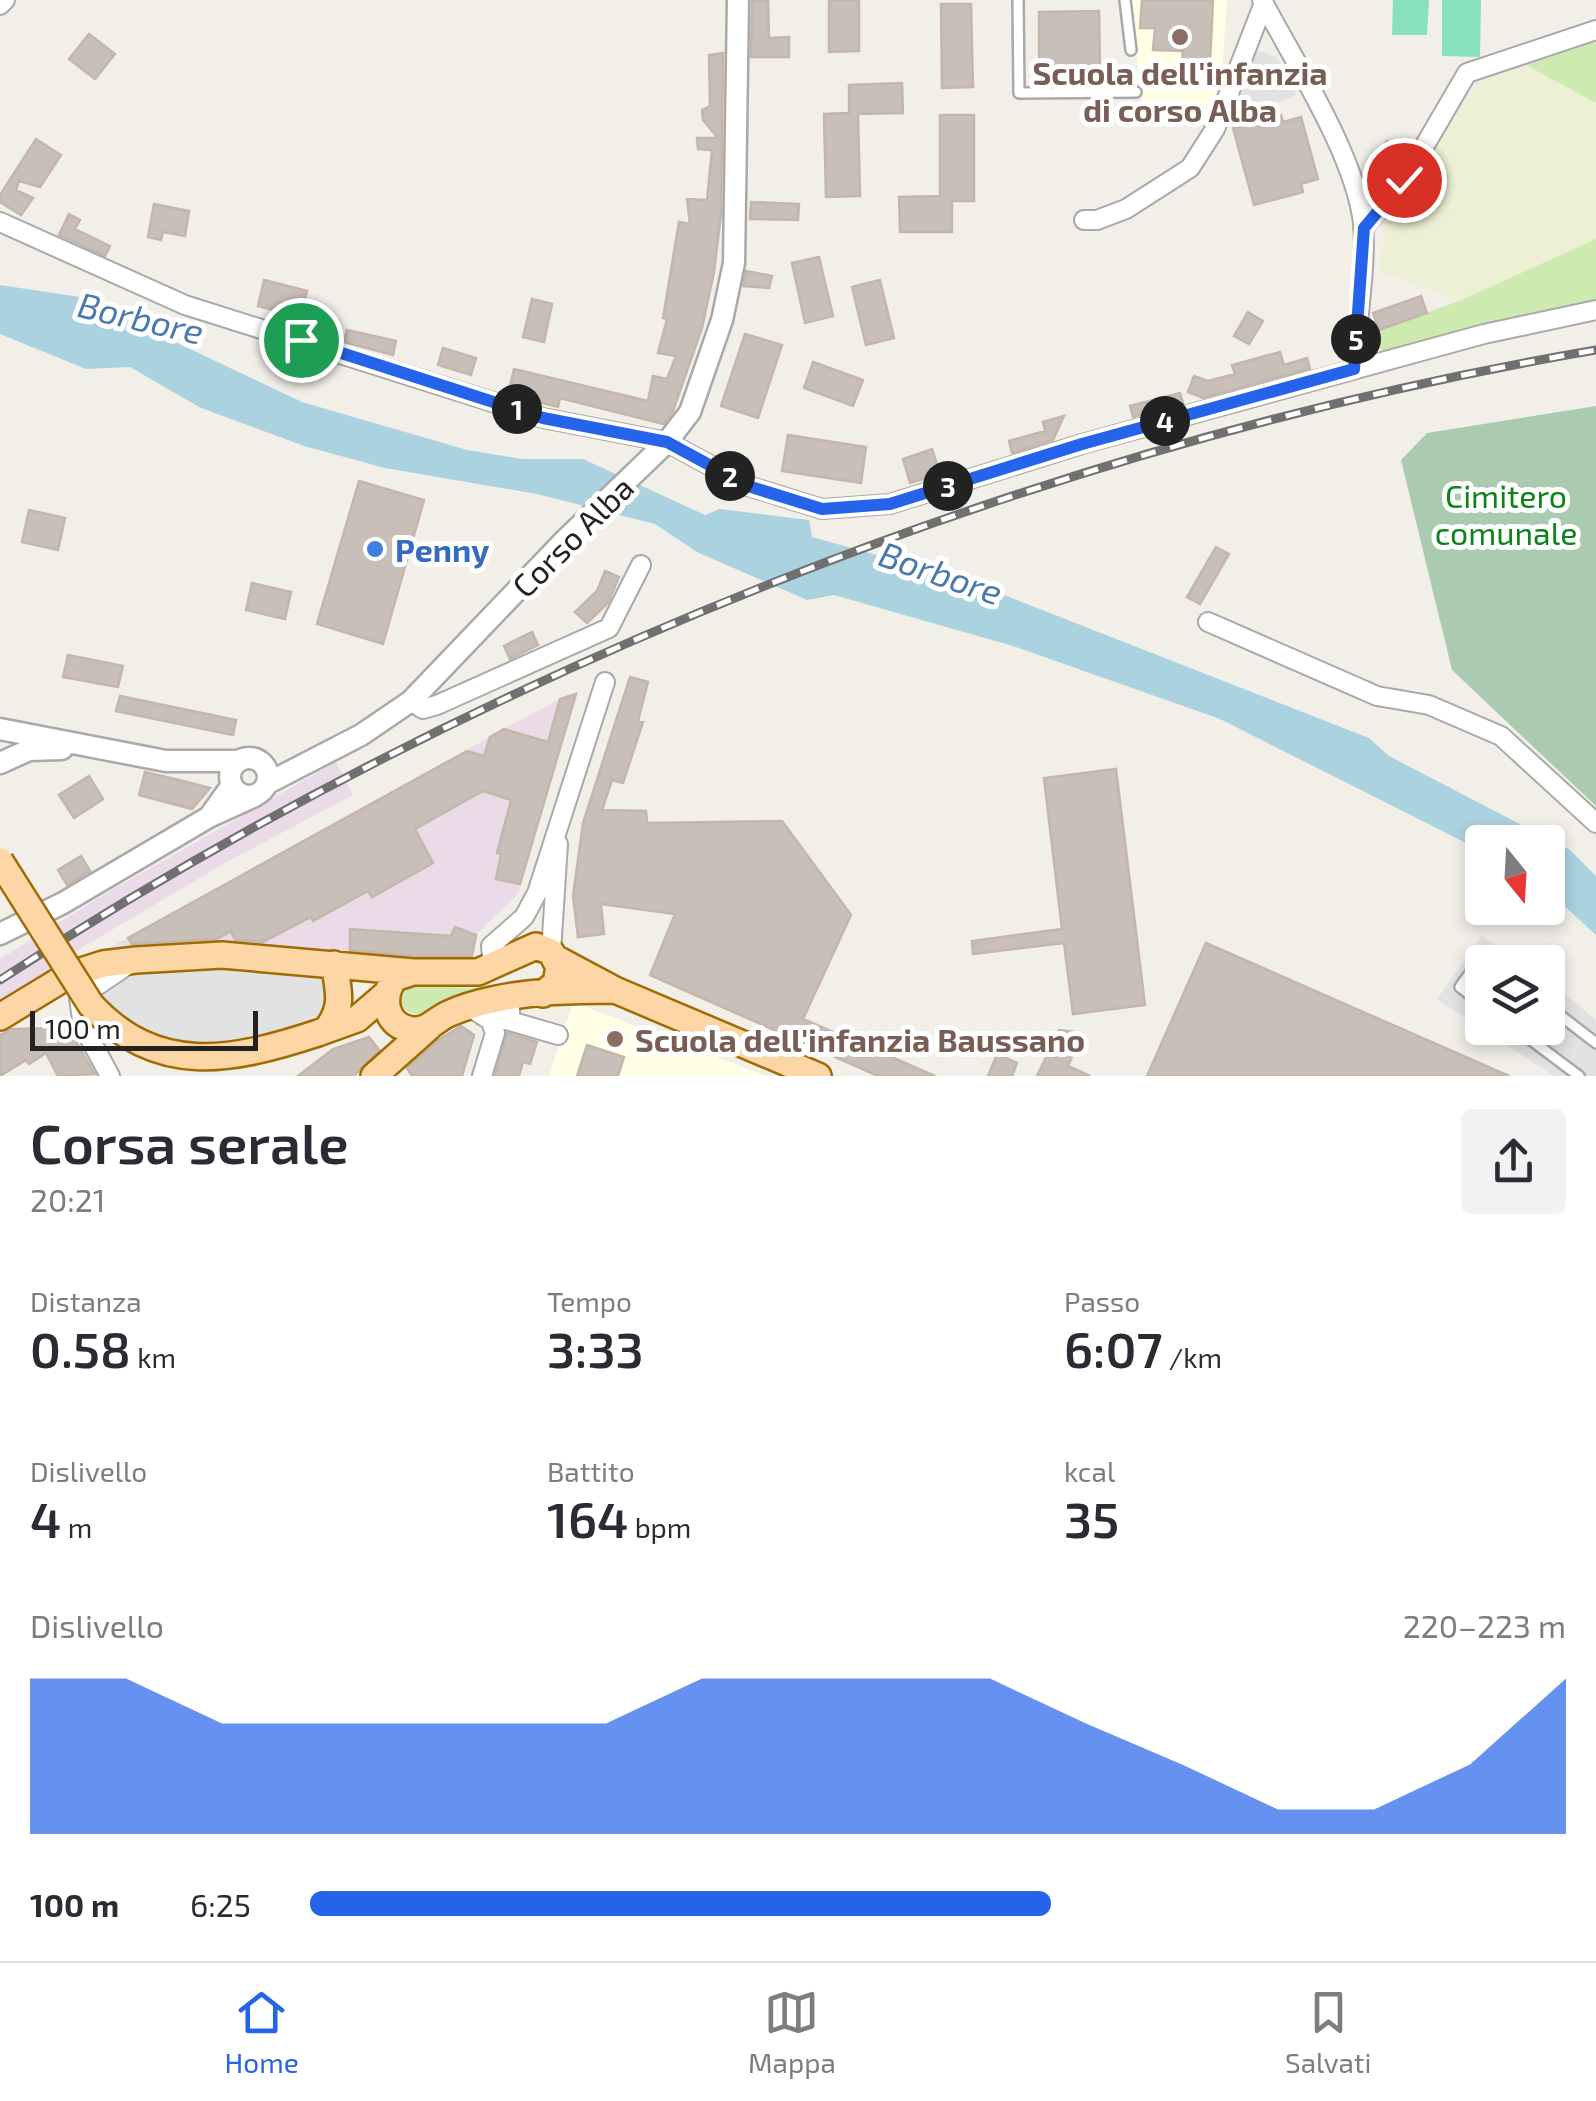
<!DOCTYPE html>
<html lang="it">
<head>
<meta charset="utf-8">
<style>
	body { margin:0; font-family:"Exo 2",sans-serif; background:#f2f2f3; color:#2b2b33; height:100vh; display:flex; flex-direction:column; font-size:38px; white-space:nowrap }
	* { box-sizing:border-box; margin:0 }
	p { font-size:32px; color:#7c7c81 }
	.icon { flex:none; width:55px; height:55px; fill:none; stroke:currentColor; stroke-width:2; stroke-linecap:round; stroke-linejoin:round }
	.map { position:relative; height:1076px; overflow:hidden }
	.sheet { display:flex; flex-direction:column; background:#fff; flex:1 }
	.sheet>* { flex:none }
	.needle { width:65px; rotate:162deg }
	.fabs { position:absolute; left:1465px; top:825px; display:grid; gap:20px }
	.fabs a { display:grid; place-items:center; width:100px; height:100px; border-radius:10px; background:#fff; box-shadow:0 5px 15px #0003; font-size:50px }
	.scale { position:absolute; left:30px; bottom:25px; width:228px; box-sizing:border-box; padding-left:10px; border:5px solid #222; border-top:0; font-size:28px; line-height:35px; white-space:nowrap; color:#222; -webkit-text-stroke:8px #fff; paint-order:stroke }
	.pin { position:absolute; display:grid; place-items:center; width:85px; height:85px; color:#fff; margin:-42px; border:5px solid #fff; border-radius:50%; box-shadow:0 2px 10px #0007 }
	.km { position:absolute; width:50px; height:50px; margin:-25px; border-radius:50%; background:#222; color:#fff; font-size:28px; line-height:50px; text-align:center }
	.round { display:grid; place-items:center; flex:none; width:105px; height:105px; border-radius:10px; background:#f2f2f3 }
	.headline { display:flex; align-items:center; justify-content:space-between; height:170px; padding:0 30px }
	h1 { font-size:55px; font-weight:600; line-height:75px }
	.metrics { display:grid; grid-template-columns:repeat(3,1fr); gap:15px; height:170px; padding:10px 30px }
	.metrics div { display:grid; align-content:center }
	.metrics b { font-size:50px; font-weight:600 }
	.metrics small { font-size:28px; font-weight:400 }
	.metrics p { font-size:28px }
	.chart { height:280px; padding:20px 30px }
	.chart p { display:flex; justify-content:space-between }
	.chart svg { width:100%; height:180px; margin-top:10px; fill:#2563eb; opacity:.7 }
	ul { padding:0 30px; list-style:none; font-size:32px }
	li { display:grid; grid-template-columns:160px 120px 1fr; align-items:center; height:75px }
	li i { height:25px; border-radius:12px; background:#2563eb }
	.dock { display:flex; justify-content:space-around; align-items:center; height:140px; border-top:2px solid #e1e1e2; background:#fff; font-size:28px; color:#7c7c81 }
	.dock a { display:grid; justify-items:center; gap:5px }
	.dock .active { color:#2563eb }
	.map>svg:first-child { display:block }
	.industrial { fill:#ebdbe8 }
	.education { fill:#ffffe5 }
	.farmland { fill:#eef0d5 }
	.grass { fill:#cdebb0 }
	.cemetery { fill:#aacbaf }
	.pitch { fill:#88e0be }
	.parking { fill:#e2e2e2 }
	.water { fill:#aad3df }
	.building { fill:#c7bfb8; stroke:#c4b6ab; stroke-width:2.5 }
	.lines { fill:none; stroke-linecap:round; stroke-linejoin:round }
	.service-casing { stroke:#a9a9a9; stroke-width:14 }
	.minor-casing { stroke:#a9a9a9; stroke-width:22 }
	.tertiary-casing { stroke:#a9a9a9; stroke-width:25 }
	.primary-casing { stroke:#a06b00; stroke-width:30 }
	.service { stroke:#fff; stroke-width:9 }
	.minor { stroke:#fff; stroke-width:18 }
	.tertiary { stroke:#fff; stroke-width:20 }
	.primary { stroke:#fcd6a4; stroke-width:25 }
	.rail-casing { stroke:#707070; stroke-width:9 }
	.rail { stroke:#fff; stroke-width:5; stroke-dasharray:15; stroke-linecap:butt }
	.primary-bridge-casing { stroke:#a06b00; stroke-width:30; stroke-linecap:butt }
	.primary-bridge { stroke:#fcd6a4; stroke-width:25 }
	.route-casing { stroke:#fff; stroke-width:20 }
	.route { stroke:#2563eb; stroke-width:12 }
	.education-dot { fill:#8d6e63; stroke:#fff; stroke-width:4 }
	.shop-dot { fill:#3f7fe0; stroke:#fff; stroke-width:4 }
	.labels { text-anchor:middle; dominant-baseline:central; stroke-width:10; stroke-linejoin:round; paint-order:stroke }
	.education-label { font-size:32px; font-weight:bold; fill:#785e54; stroke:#fff }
	.park-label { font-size:32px; fill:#0c8416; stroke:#fff }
	.street-label { font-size:32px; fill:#222; stroke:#fff }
	.shop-label { font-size:32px; font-weight:bold; fill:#366cbe; stroke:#fff; text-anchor:start }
	.water-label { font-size:35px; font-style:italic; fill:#4a7aab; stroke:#fff }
</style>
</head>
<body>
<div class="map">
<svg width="1596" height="1076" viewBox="0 0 1596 1076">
	<rect width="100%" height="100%" fill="#f2efe9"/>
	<path class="industrial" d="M575 696 518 894 476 935 471 963 260 944 109 948 504 729 560 699Z
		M336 762 353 795 225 863 83 947 0 1003V959L105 894Z"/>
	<path class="education" d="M1130 0H1227L1222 74 1209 120 1144 118Z
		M573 1002 766 1076H549Z"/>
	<path class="farmland" d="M1524 64 1596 103V239L1459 301 1380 272 1386 220 1476 83Z"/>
	<path class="grass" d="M1596 39V103L1524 64Z
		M1596 239V303L1392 353 1383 351 1373 341V334L1379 330 1459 301Z
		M414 986 481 988 418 1014 405 1011 400 1000 406 988Z"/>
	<path class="cemetery" d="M1596 406V806L1452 670 1401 460 1427 433Z"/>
	<path class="pitch" d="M1393 0H1429L1427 35H1392Z
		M1442 0H1481L1480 57 1442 56Z"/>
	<path class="parking" d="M1260 51 1276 57 1297 95 1232 117 1248 58Z
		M1482 936 1522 962H1482V1028H1548V980L1596 1020V1076H1554L1437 999Z
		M221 966 324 976V1016L223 1046 158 1041 130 1025 108 1039 84 1001 136 969Z"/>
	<path class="water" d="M0 285 80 297 302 402 467 450 522 459H583L705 515 720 509 809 520 812 537 963 579 1369 738 1389 756 1570 850 1596 876V935L1548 891V842H1482V851L1220 719 1013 646 834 595 807 600 697 552 655 524 537 494 385 468 304 446 201 408 130 367 86 369 0 334Z"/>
	<path class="building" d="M752 0H768L769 38 789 37V57H751Z
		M829 0H859V51L829 52Z
		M1142 0H1213L1210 62 1182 61 1183 51 1153 50 1155 28H1140Z
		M941 4H971L973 87 942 88Z
		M1099 11 1100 68 1039 69V12Z
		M89 34 115 54 95 79 69 59Z
		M723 53 721 214 714 272 702 328 673 411 664 424 560 398 558 407 508 394 514 369 648 401 653 376 667 379 676 356 658 353 667 319 663 318 679 222 690 224 687 199 707 200 712 150 698 149 697 138H718L703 120 702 110 710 106 709 55Z
		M902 83 903 113 858 114 860 196 826 197 824 114 849 113V85Z
		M940 115H974V201H952V232H900L899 197 940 196Z
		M1281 115 1283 122 1301 117 1318 179 1301 184 1303 192 1254 205 1233 128Z
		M36 139 61 155 40 187 19 181 16 190 33 198 21 215 0 202V195Z
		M1387 141 1407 151 1392 176 1373 166Z
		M751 202 799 204 798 220 750 219Z
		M154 204 189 211 185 236 163 232 161 240 148 237Z
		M69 214 80 220 75 229 110 246 105 256 59 235Z
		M819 257 833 316 805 323 792 263Z
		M746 271 772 276 769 288 743 286Z
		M264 280 307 291 300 317 258 306Z
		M880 280 894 338 866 345 852 287Z
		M1421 296 1427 313 1379 330 1373 313Z
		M532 299 552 304 544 342 523 337Z
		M1248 312 1263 321 1249 344 1234 336Z
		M347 330 396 341 393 355 344 342Z
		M745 334 782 345 758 418 721 406Z
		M443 348 476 358 471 375 438 365Z
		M1280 352 1284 365 1307 358 1310 369 1203 398 1188 392 1194 376 1208 381 1235 374 1232 365Z
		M813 362 863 380 853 406 804 388Z
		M1180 393 1183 403 1133 417 1130 406Z
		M1064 416 1053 440 1012 453 1009 441 1045 431 1043 422Z
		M788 435 866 447 861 483 782 471Z
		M932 449 940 474 910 483 903 459Z
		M359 481 424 500 383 644 317 624Z
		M29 510 65 518 58 550 22 542Z
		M1216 547 1229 554 1200 604 1187 597Z
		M605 571 619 577 608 603 587 623 575 612 597 591Z
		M252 583 291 592 285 619 246 610Z
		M532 632 538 645 510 659 504 646Z
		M68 655 123 666 118 687 63 677Z
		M630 677 648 682 638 721 643 722 623 783 612 780 602 810 646 811 647 823 782 821 851 915 803 1019 935 1076H878L650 975 675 914 601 904 604 934 578 937 573 896 583 823Z
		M576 694 520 884 496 879 501 854 497 853 511 800 483 791 415 829 433 863 372 897 368 891 313 921 311 917 263 942 235 940 231 931 217 939 132 944 128 938 467 751 484 756 490 737 504 729 548 742 560 699Z
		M120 696 236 720 233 735 116 711Z
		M1116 769 1145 1005 1073 1014 1064 943 973 954 972 941 1062 929 1044 778Z
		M145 772 183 781 210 788 192 809 139 795Z
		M89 776 103 799 74 818 59 795Z
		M81 856 90 871 67 885 58 870Z
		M455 927 476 935 472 956H414L350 950V929L451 936Z
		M1206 943 1509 1076H1147Z
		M461 1026 474 1035 462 1076H412L407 1068 440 1039Z
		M68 1028 95 1074 58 1076 46 1053 29 1064 26 1060 0 1076V1035L12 1029Z
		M1059 1030 1082 1033 1068 1066 1090 1076H1037Z
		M507 1033 537 1042 530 1064 523 1062 519 1076H495Z
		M369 1037 379 1050 354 1076H298L333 1049Z
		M587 1045 624 1057 618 1076H577Z
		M997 1054 1017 1063 1012 1076H988Z"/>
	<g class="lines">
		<defs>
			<path id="service" d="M1018 0 1019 93 1136 92
				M1125 0 1131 50
				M1482 1004 1460 987 1482 957 1490 962
				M1548 1006 1596 1043
				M1515 1028 1579 1076"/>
			<path id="minor" d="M1262 0C1295 63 1355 155 1363 223 1367 263 1356 327 1354 369
				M0 5 5 0
				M1084 220H1097L1126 209 1190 168 1215 129 1264 3
				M0 222 185 305 543 418 667 442 748 486 822 509 890 504 1082 444 1484 334 1596 310
				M1363 228 1404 181 1467 73 1596 30
				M1208 622 1377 696 1429 705 1501 736 1596 823
				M411 701 423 709 437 705 609 628 641 565
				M551 952 558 844
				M493 967 491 946 524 917 537 893 605 682
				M469 1007 490 1020 495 1033 482 1076
				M483 1016 510 1021V997
				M510 1021 558 1035
				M110 1076 83 1026 79 998 132 962"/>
			<path id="tertiary" d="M0 729 166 761H239
				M230 777a19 19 0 1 1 38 0a19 19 0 1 1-38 0Z
				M0 763 29 750 62 749
				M268 783 361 735 411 701 565 540 667 442 690 412 722 320 734 263 738 0
				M232 785 209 817 255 796
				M0 934 63 903 209 817"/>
			<path id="primary" d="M557 959 615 990 818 1076
				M543 994 556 983 559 967 551 952 536 946 478 972H413L395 978C380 997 385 1027 413 1030 428 1031 435 1020 448 1014 461 1008 478 1003 492 1000 531 991 575 990 615 990
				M0 1017 69 975 103 964 136 960 222 955 413 972
				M326 1030C344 1008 339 991 334 964
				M318 1033 357 1019 386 994
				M374 1076 429 1027"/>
		</defs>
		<use href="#service" class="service-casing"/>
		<use href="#minor" class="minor-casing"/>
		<use href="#tertiary" class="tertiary-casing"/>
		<use href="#primary" class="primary-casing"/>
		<use href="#service" class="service"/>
		<use href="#minor" class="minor"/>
		<use href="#tertiary" class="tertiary"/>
		<use href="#primary" class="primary"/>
		<defs>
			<path id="rail" d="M0 980C471 673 1042 444 1596 350"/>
		</defs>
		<use href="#rail" class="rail-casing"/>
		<use href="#rail" class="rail"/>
		<defs>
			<path id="primary-bridge" d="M0 861 91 1005C157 1076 230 1062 318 1033"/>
		</defs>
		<use href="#primary-bridge" class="primary-bridge-casing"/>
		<use href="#primary-bridge" class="primary-bridge"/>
	</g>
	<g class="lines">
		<defs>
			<path id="route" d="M301 340 543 418 667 442 748 486 822 509 890 504 1082 444 1354 369 1364 228 1404 180"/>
		</defs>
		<use href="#route" class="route-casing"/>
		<use href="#route" class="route"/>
	</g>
	<g class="education-dot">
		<circle cx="1180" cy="37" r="10"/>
		<circle cx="615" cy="1039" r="10"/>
	</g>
	<circle class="shop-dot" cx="375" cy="549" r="10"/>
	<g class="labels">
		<g class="education-label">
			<text x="1180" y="72">Scuola dell'infanzia<tspan x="1180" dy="37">di corso Alba</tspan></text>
			<text x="635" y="1039" text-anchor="start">Scuola dell'infanzia Baussano</text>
		</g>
		<g class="park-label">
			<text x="1506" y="495">Cimitero<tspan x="1506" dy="37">comunale</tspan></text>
		</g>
		<g class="street-label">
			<text transform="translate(572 536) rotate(-45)">Corso Alba</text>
		</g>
		<g class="shop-label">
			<text x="395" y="549">Penny</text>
		</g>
		<g class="water-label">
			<text transform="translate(141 317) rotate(13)">Borbore</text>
			<text transform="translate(941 572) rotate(19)">Borbore</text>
		</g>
	</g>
</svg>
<div class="fabs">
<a><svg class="needle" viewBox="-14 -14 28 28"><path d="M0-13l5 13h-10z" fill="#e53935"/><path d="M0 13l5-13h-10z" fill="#7c7c81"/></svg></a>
<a><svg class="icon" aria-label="layers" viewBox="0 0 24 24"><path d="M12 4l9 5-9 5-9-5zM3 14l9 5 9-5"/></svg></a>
</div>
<div class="scale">100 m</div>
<div class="pin" style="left:301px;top:340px;background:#1e9e55"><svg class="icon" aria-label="arrive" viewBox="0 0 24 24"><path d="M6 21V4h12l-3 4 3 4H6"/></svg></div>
<div class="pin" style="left:1404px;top:180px;background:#d93025"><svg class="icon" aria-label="check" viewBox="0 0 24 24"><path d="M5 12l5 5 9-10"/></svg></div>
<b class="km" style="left:517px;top:409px">1</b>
<b class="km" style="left:730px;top:476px">2</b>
<b class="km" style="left:948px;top:486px">3</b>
<b class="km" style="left:1165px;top:421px">4</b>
<b class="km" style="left:1356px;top:339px">5</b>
</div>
<section class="sheet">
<div class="headline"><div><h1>Corsa serale</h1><p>20:21</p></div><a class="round"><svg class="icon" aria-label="share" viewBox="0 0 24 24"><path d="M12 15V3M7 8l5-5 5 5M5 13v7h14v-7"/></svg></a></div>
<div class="metrics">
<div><p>Distanza</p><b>0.58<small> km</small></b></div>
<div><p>Tempo</p><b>3:33</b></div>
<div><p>Passo</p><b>6:07<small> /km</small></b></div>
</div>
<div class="metrics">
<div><p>Dislivello</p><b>4<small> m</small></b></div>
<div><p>Battito</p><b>164<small> bpm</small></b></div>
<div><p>kcal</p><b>35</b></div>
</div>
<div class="chart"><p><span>Dislivello</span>220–223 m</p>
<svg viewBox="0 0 160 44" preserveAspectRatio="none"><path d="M0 44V6L10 6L20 17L30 17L40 17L50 17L60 17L70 6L80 6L90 6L100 6L110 17L120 27L130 38L140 38L150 27L160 6V44z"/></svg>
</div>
<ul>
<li><b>100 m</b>6:25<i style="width:59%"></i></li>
</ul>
</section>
<nav class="dock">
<a class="active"><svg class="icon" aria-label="home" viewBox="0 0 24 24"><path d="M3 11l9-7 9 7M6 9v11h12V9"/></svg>Home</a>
<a><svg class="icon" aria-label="map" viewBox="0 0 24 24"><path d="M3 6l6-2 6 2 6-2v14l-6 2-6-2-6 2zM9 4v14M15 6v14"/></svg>Mappa</a>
<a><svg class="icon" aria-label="saved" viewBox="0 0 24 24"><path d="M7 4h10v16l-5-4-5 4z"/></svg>Salvati</a>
</nav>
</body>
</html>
